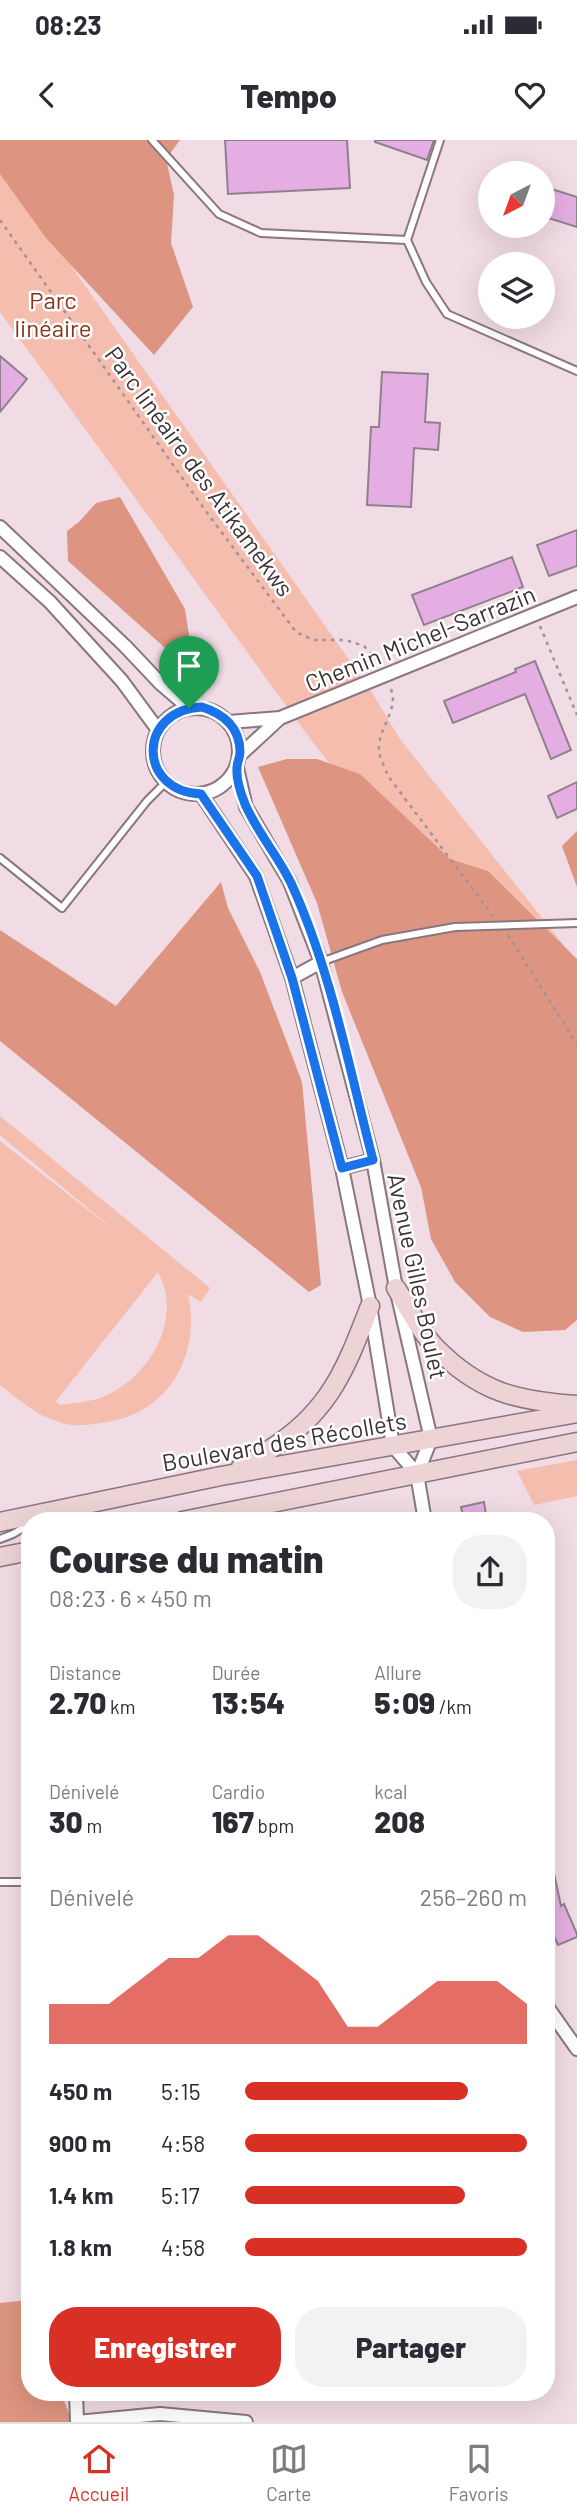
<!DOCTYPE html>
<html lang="fr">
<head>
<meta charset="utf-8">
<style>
	body { margin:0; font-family:Barlow,sans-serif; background:#f2f2f3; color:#2b2b33; height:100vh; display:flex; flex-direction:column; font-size:26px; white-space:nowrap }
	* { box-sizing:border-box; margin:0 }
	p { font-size:23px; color:#7c7c81 }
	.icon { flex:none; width:38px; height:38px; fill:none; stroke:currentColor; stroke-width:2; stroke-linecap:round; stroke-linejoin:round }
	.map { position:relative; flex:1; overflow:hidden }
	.panel { position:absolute; left:21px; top:1372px; width:534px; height:889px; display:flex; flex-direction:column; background:#fff; border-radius:28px; box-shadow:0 7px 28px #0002 }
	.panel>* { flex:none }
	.needle { width:46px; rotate:221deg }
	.buttons { position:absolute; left:478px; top:21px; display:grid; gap:14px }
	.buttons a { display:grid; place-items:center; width:77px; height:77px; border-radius:50%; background:#fff; box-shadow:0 7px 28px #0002; font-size:35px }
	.pin { position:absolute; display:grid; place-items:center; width:60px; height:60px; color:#fff; margin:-72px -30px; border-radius:50% 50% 50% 0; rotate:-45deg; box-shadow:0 0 7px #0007 }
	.pin .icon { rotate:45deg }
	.round { display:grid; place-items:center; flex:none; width:74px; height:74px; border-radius:28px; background:#f2f2f3 }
	.headline { display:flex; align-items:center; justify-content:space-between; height:119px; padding:0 28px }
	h1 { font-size:38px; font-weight:800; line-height:52px }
	.metrics { display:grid; grid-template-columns:repeat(3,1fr); gap:10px; height:119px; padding:7px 28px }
	.metrics div { display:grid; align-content:center }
	.metrics b { font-size:30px; font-weight:800 }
	.metrics small { font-size:19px; font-weight:400 }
	.metrics p { font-size:19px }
	.chart { height:196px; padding:14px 28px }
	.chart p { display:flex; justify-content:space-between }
	.chart svg { width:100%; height:126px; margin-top:7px; fill:#d93025; opacity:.7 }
	.button { display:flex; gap:14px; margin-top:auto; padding:14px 28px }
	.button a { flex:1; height:80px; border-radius:28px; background:#d93025; color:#fff; font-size:28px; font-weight:800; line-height:80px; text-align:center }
	.button a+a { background:#f2f2f3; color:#2b2b33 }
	ul { padding:0 28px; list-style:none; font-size:23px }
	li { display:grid; grid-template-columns:112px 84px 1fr; align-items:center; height:52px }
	li i { height:18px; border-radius:9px; background:#d93025 }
	.status { display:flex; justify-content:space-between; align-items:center; height:49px; padding:0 35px; background:#fff; direction:ltr }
	.status svg { height:19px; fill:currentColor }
	header { display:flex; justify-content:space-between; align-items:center; height:91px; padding:0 28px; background:#fff; font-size:32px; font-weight:800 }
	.tabs { display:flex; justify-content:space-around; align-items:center; height:98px; border-top:2px solid #e1e1e2; background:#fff; font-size:19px; color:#7c7c81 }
	.tabs a { display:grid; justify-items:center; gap:4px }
	.tabs .active { color:#d93025 }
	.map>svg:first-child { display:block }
	.green { fill:#f5bdad; fill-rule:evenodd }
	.forest { fill:#dd9581 }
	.building { fill:#e4aee2; stroke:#8f808e; stroke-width:2 }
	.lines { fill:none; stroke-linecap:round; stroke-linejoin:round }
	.lane-casing { stroke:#89767e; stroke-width:10 }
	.street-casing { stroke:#89767e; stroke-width:16 }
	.secondary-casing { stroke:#89767e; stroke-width:21 }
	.path { stroke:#a29298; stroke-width:2.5; stroke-dasharray:3.5 5; stroke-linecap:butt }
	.lane { stroke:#fff; stroke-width:6 }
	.street { stroke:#fff; stroke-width:12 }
	.secondary { stroke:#edd3d6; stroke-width:18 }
	.route-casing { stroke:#fff; stroke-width:14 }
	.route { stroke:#1a73e8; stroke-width:9 }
	.labels { text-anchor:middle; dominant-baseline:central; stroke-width:5; stroke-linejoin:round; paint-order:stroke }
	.park-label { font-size:24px; fill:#873219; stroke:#fff }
	.street-label { font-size:24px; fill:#3b3336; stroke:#fff }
</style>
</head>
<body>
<div class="status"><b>08:23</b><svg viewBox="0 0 49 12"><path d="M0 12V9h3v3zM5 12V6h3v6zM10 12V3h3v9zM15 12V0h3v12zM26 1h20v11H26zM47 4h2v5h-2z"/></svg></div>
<header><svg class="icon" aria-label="back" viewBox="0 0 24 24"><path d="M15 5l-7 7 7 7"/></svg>Tempo<svg class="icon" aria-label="heart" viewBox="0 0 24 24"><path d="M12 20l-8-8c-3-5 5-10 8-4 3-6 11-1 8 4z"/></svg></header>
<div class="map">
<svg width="577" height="2282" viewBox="0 0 577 2282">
	<rect width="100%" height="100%" fill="#f1dbe4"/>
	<path class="green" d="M0 25 371 551 400 599 577 822V933L314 604 0 172Z
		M0 976 210 1148 201 1162 188 1154C202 1216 167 1276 101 1283 88 1285 72 1287 59 1282 36 1275 19 1260 0 1245V1001L120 1095 0 995ZM158 1132C184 1179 149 1238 103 1257 90 1262 73 1263 59 1265L56 1261Z
		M577 1320V1356L534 1365 517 1331Z"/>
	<path class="forest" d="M0 0H180L166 19 174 55 171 103 193 167 154 215 46 98 0 34Z
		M120 357 185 469 190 502 183 524 68 421 67 391 79 382 96 363Z
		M287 619H317L360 634 450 719 488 731 577 819V1180L565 1190 523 1192 490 1177 455 1142 431 1099 421 1047 342 852 317 763 258 627Z
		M577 691V747L562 706Z
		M221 742 228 768 260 832 302 942 321 1145 309 1152 0 901V790L116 866Z
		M28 2160 30 2252H61L72 2282H0V2163Z"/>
	<path class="building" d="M225 0H347L350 48 228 54Z
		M375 0H434L427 20 375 2Z
		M542 46 577 57V87L542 76Z
		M0 216 27 239 0 272Z
		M382 232 428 234 425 282 440 283 438 310 414 308 411 367 367 365 371 287H379Z
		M577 390V426L549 436 537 405Z
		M512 417 523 447 424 485 412 455Z
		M535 521 571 610 551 619 525 554 453 583 444 561 516 532 515 529Z
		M577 642V669L557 678 548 656Z
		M484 1362 487 1381H464L461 1367Z
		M552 1724 561 1766 564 1764 577 1794V1797L558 1805 546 1778V1725Z"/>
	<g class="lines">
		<defs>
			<path id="lane" d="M152 0 219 74 261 93 407 100 426 142 447 174 577 231
				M407 100 440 0
				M0 718 62 768 147 661 166 642
				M321 822 382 800 455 787 577 783
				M0 1399 13 1394 30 1384
				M0 1742H30"/>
			<path id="street" d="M0 387 125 506 161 544 189 568
				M0 417 50 462 122 541 158 590
				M153 611a43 43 0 1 1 86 0a43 43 0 1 1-86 0Z
				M280 578 577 457
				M229 582 280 578 240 615
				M237 628 246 667 290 742 321 822 373 1020 396 1148 431 1299 417 1334
				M201 654 256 736 292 838 342 1028 370 1166 393 1306 417 1334 425 1381
				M292 838 321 822
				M342 1028 373 1020
				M546 1865 577 1909
				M76 2252 77 2282
				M77 2282 160 2274 246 2282"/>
			<path id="secondary" d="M396 1148C408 1167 420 1191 435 1207 479 1252 516 1261 577 1265
				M241 1327C255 1321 266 1312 278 1304 332 1267 347 1225 370 1166
				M182 1381 577 1302
				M0 1382 221 1336 577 1273
				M0 1417 30 1411"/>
		</defs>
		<use href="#lane" class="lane-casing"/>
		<use href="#street" class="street-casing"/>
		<use href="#secondary" class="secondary-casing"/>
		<path class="path" d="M0 80 205 370 296 492 313 500H346L364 506 380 524
			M540 486 577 575
			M391 549C399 570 378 588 379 609 379 617 385 628 388 636L493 776
			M508 795 577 904"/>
		<use href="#lane" class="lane"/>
		<use href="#street" class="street"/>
		<use href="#secondary" class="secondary"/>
	</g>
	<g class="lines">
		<defs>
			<path id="route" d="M202 567C224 574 240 588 240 612 240 618 237 622 237 628 236 639 241 654 245 664 257 692 278 716 291 743 331 830 349 928 373 1020L342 1028 292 838 257 736 201 654C137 651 137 570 202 567Z"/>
		</defs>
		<use href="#route" class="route-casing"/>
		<use href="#route" class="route"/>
	</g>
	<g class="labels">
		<g class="park-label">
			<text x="53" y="159">Parc<tspan x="53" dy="28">linéaire</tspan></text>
		</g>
		<g class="street-label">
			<text transform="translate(200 331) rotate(54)">Parc linéaire des Atikamekws</text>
			<text transform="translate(420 498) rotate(-22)">Chemin Michel-Sarrazin</text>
			<text transform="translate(418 1136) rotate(78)">Avenue Gilles Boulet</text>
			<text transform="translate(284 1301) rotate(-10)">Boulevard des Récollets</text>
		</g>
	</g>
</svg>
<div class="buttons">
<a><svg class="needle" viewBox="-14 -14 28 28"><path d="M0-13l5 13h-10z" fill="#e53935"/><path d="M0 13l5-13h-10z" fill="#7c7c81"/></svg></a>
<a><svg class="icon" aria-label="layers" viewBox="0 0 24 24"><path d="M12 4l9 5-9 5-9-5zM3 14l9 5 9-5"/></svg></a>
</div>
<div class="pin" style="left:189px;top:568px;background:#1e9e55"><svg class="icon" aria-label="arrive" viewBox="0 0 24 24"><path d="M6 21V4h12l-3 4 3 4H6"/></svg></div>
<section class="panel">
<div class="headline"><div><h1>Course du matin</h1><p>08:23 · 6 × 450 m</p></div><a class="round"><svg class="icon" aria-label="share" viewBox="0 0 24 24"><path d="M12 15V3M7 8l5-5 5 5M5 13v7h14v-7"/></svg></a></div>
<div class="metrics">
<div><p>Distance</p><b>2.70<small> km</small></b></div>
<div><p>Durée</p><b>13:54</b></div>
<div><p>Allure</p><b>5:09<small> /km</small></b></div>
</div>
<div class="metrics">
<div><p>Dénivelé</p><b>30<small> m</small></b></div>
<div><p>Cardio</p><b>167<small> bpm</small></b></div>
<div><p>kcal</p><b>208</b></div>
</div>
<div class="chart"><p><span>Dénivelé</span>256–260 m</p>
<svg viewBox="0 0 160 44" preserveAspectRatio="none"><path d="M0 44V30L10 30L20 30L30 22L40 14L50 14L60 6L70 6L80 14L90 22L100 38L110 38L120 30L130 22L140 22L150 22L160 30V44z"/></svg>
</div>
<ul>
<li><b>450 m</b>5:15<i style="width:79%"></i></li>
<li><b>900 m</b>4:58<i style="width:100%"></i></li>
<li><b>1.4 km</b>5:17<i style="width:78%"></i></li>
<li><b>1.8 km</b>4:58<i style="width:100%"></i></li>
</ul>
<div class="button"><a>Enregistrer</a><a>Partager</a></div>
</section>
</div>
<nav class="tabs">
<a class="active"><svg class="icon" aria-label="home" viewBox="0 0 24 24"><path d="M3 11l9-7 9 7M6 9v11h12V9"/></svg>Accueil</a>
<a><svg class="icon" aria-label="map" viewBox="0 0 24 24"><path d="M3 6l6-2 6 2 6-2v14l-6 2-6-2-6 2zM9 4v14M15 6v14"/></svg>Carte</a>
<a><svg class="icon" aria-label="saved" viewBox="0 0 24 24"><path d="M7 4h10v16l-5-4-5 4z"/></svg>Favoris</a>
</nav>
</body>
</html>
